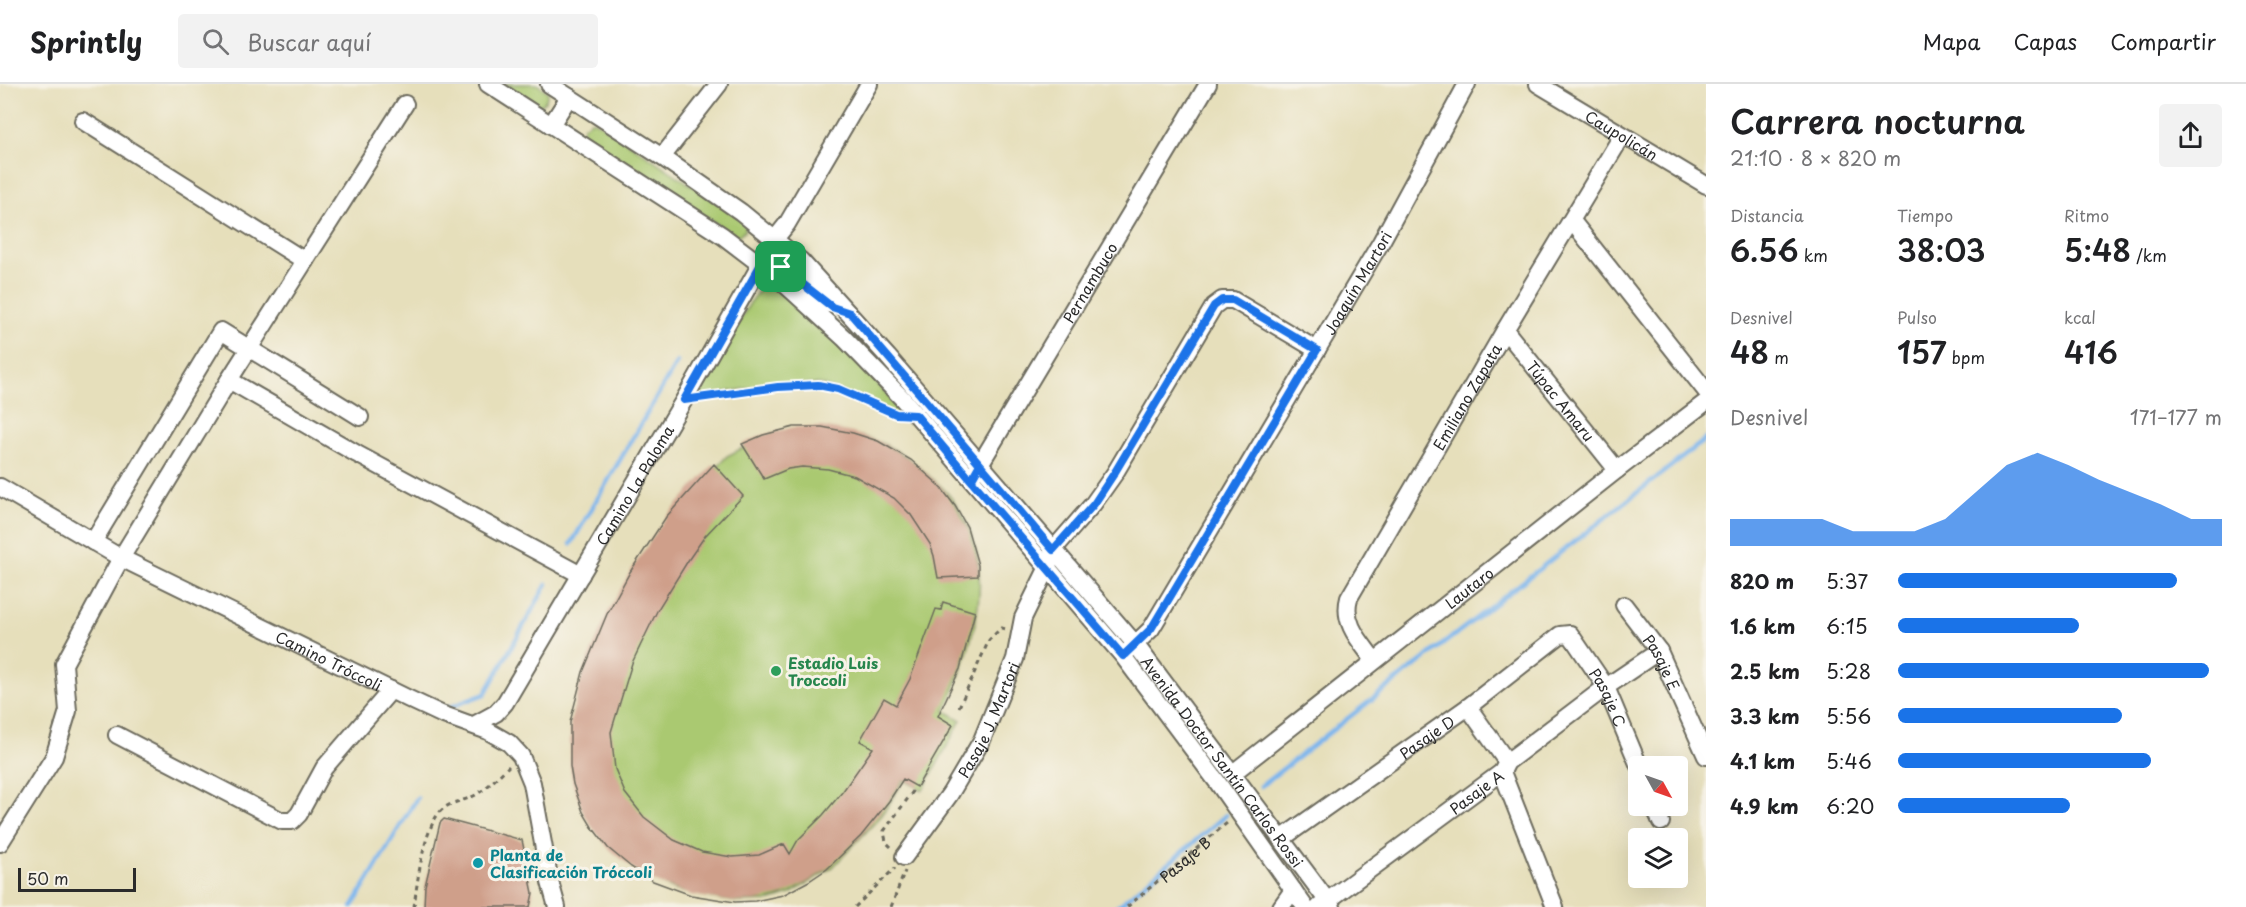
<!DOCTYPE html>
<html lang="es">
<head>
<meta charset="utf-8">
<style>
	body { margin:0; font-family:"Playpen Sans",sans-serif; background:#f2f2f2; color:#202124; height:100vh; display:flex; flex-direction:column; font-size:22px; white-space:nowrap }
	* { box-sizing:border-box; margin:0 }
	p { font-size:20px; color:#757577 }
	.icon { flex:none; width:33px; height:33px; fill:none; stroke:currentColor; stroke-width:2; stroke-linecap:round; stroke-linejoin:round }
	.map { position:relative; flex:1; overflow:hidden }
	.details { display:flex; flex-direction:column; background:#fff; width:540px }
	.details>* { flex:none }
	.needle { width:39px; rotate:130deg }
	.fabs { position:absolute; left:1628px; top:672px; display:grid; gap:12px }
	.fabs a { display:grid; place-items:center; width:60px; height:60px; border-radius:6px; background:#fff; box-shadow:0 6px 24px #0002; font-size:30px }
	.scale { position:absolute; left:18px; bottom:15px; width:118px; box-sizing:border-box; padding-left:6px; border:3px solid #2b2b2b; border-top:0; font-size:16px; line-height:21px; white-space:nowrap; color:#2b2b2b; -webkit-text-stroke:4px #f7f3e8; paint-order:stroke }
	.pin { position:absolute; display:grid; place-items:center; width:51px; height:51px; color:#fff; margin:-26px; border-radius:12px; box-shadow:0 3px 9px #0006 }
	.round { display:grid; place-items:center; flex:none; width:63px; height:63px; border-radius:6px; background:#f2f2f2 }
	.head { display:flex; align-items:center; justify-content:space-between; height:102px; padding:0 24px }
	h1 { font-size:33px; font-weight:600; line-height:45px }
	.metrics { display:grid; grid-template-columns:repeat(3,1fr); gap:9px; height:102px; padding:6px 24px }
	.metrics div { display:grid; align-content:center }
	.metrics b { font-size:30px; font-weight:600 }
	.metrics small { font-size:16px; font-weight:400 }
	.metrics p { font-size:16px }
	.chart { height:168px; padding:12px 24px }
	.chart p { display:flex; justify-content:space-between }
	.chart svg { width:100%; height:108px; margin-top:6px; fill:#1a73e8; opacity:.7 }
	ul { padding:0 24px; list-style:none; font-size:20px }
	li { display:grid; grid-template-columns:96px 72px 1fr; align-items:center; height:45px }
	li i { height:15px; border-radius:8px; background:#1a73e8 }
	header { display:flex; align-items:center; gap:36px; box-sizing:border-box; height:84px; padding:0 30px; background:#fff; border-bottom:2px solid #e0e0e0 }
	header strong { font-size:28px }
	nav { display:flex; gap:33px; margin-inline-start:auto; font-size:21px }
	.search { width:420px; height:54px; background:#f2f2f2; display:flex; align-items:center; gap:15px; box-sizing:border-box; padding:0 21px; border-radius:6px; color:#757577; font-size:22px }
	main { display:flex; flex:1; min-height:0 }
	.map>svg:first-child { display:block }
	.green { fill:#aac971; stroke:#6a7a4e; stroke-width:1.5 }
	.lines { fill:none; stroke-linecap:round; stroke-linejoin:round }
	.stream { stroke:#7cb5ed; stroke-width:4.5 }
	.building { fill:#cf9f8a }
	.minor-casing { stroke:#6c6a5d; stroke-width:20 }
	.path { stroke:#6c6a5d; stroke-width:3; stroke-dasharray:4.5 4.5; stroke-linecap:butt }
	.minor { stroke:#fff; stroke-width:16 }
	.route-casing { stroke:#fff; stroke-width:12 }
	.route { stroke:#1a73e8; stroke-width:8 }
	.leisure-dot { fill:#2e9e5b; stroke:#f7f3e8; stroke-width:2 }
	.culture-dot { fill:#0f9aa8; stroke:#f7f3e8; stroke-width:2 }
	.labels { text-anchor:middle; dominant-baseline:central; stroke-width:6; stroke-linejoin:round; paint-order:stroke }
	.street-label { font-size:15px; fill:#2b2b2b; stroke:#f7f3e8 }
	.leisure-label { font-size:15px; font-weight:bold; fill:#27864d; stroke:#f7f3e8; text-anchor:start }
	.culture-label { font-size:15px; font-weight:bold; fill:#0d838f; stroke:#f7f3e8; text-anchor:start }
</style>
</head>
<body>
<header>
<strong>Sprintly</strong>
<div class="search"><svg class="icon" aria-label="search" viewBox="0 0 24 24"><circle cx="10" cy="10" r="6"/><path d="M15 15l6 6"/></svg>Buscar aquí</div>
<nav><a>Mapa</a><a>Capas</a><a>Compartir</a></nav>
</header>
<main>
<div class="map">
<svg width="1706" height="823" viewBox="0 0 1706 823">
	<rect width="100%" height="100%" fill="#f7f3e8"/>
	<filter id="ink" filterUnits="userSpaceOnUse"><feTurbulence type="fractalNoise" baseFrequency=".0167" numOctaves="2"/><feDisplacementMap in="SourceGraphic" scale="12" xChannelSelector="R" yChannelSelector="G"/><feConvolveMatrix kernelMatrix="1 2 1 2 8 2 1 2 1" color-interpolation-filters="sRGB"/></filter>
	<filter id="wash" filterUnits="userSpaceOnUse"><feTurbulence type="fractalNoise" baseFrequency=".008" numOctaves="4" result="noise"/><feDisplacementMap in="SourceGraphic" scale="24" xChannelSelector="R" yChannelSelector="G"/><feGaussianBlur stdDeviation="1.35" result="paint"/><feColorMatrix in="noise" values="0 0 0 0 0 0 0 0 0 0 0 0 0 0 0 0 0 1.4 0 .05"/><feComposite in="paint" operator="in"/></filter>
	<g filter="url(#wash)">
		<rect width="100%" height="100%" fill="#e6dfbb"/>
		<path class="green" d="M503 0H537L548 8C547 15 545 21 538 22Z
			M591 37H595L743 136 746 142 744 148 737 152 732 150 587 54 582 47 584 42Z
			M772 204 783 208 842 261 905 330 901 334 820 300 767 301 694 314 753 214 761 205Z
			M772 349C799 350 828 347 854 351 882 355 910 373 929 392 937 399 946 406 952 415 1002 482 974 558 945 627L961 636 923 706 904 696 882 731 833 783 790 810 768 817 737 818 713 814 675 806 640 788 583 720 668 436 727 372Z"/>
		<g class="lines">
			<path class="stream" d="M571 460 677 278
				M447 624 485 610 547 500
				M1261 702 1706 355
				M352 823 417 714
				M1117 823 1226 731"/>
		</g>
		<g id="blocks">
			<path class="building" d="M794 343H822L853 349 878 357 911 376 939 401 955 422 967 443 978 481V492L938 494 934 472 930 460 911 431 894 414 855 392 828 385 802 383 788 385 764 395 742 360 763 351Z
				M714 380 743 412 705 452 689 475 658 525 632 579 611 648 615 685 625 709 644 733 674 756 702 768 732 773 759 771 784 760 790 770 798 756 823 731 843 707 873 664 860 657 884 614 896 621 910 595 936 525 941 526 943 518 975 528 960 585 938 632 953 641 917 703 903 695 889 717 861 752 827 785 809 797 783 811 755 817 735 818 691 811 653 797 631 783 608 764 592 743 583 728 573 700 570 682V638L583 588 607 530 630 488 666 433Z
				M444 735 522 756 533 809 530 823H424L425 802 440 739Z"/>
		</g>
	</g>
	<g filter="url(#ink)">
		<use href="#blocks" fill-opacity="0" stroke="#6c6a5d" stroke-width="1.5"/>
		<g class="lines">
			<defs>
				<g id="minor">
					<path d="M488 0 723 152 777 193 844 254 902 314 1123 572 1218 699 1305 823"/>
					<path id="s2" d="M549 0 662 73 741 128 801 177 888 273 1136 561 1332 823"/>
					<path id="s3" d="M1538 0 1706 101"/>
					<path d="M83 37 305 177"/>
					<path d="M551 41 569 13"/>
					<path d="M662 73 719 0"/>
					<path d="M1572 137 1706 307"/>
					<path d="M771 180C793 188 811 204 828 220"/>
					<path id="s4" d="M1505 246 1617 386"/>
					<path d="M229 296 357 370 581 491"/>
					<path id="s5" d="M976 387 1208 0"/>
					<path id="s6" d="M0 403 121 474 409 615 441 630 488 647 509 659 521 672 532 699 550 798 557 823"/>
					<path d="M93 458 221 247 360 333"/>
					<path id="s7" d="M1624 521 1659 567 1706 672"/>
					<path id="s8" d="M1128 567 1151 545 1381 158 1467 0"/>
					<path id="s9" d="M1374 576C1360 557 1342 539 1349 514L1505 246 1622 52"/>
					<path d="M1468 623 1507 678"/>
					<path id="s10" d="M474 641 496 629 505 619 684 316 775 155 787 140 869 0"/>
					<path d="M117 651 282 737H292L299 730 324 684 391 606"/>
					<path d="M1502 688 1555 823"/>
					<path id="s11" d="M1233 689 1617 386 1706 318"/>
					<path d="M1654 722 1661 738"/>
					<path id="s12" d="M1281 755 1468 623 1560 551 1570 550 1606 603 1639 682"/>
					<path d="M0 759 54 673 68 627 64 580 121 474 229 296 405 20"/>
					<path id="s13" d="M904 773 950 710 982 656 1015 575 1023 534 1047 485 1053 466 1093 420 1115 389 1214 222 1222 216H1233L1317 266"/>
					<path d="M1281 823 1293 806"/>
					<path id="s14" d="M1319 823 1502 688 1507 678 1606 603 1659 567"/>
				</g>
			</defs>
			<use href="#minor" class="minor-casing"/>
			<g class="path">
				<path d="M703 314C743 308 798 293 838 305 857 311 875 321 894 329"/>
				<path d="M959 623 989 556 1001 544 1006 545"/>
				<path d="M891 763 886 758 884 747 914 706"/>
				<path d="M414 823C417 799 424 740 443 725 452 717 467 717 477 710 489 703 499 691 509 682"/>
				<path d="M855 823 895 784"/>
				<path d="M891 823 905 787"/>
				<path id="s1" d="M1127 823 1227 739"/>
			</g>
			<use href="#minor" class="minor"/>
		</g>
	</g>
	<g class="lines" filter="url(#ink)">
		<defs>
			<path id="route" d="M781 183 770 180H761L684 316 778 303 818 301 838 305 896 330 916 331 971 396 980 380 1053 466 1094 420 1115 388 1214 222 1222 216H1233L1317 266 1151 545 1123 572 971 396 980 380 850 229 832 223 781 183"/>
		</defs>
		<use href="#route" class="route-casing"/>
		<use href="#route" class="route"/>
	</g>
	<circle class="leisure-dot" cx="776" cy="587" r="6"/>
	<circle class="culture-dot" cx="478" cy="779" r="6"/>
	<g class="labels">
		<g class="street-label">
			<text stroke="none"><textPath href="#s3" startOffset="98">Caupolicán</textPath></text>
			<text stroke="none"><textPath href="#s5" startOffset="220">Pernambuco</textPath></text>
			<text stroke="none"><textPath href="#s8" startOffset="435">Joaquín Martori</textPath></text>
			<text stroke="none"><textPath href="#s9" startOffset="303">Emiliano Zapata</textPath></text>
			<text stroke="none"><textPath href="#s4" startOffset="90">Túpac Amaru</textPath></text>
			<text stroke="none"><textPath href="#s10" startOffset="292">Camino La Paloma</textPath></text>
			<text stroke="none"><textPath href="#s11" startOffset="300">Lautaro</textPath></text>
			<text stroke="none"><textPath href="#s6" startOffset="372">Camino Tróccoli</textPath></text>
			<text stroke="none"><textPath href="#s7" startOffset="69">Pasaje E</textPath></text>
			<text stroke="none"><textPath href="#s12" startOffset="430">Pasaje C</textPath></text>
			<text stroke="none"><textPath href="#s13" startOffset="162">Pasaje J, Martori</textPath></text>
			<text stroke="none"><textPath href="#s12" startOffset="178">Pasaje D</textPath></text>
			<text stroke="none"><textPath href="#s2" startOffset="963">Avenida Doctor Santín Carlos Rossi</textPath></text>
			<text stroke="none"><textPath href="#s14" startOffset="195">Pasaje A</textPath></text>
			<text stroke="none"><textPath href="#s1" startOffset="75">Pasaje B</textPath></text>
		</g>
		<g class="leisure-label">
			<text x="788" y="578">Estadio Luis<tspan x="788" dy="17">Troccoli</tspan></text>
		</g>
		<g class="culture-label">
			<text x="490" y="770">Planta de<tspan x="490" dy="17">Clasificación Tróccoli</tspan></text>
		</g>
	</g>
</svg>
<div class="fabs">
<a><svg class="needle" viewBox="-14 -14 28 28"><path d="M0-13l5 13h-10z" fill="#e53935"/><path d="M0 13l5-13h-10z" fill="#757577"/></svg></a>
<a><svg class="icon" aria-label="layers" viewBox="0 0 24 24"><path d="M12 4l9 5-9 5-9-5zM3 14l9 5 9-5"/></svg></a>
</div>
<div class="scale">50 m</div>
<div class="pin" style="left:781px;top:183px;background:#1e9e55"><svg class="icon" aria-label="arrive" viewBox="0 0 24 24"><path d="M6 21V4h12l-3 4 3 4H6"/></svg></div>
</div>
<section class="details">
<div class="head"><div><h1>Carrera nocturna</h1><p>21:10 · 8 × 820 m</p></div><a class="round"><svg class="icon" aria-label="share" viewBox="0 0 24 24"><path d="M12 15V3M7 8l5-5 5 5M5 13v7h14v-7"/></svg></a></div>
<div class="metrics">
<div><p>Distancia</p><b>6.56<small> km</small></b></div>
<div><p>Tiempo</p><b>38:03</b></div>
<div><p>Ritmo</p><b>5:48<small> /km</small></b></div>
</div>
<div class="metrics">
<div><p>Desnivel</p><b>48<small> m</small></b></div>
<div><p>Pulso</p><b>157<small> bpm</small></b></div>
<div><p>kcal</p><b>416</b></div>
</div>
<div class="chart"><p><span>Desnivel</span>171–177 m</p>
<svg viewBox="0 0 160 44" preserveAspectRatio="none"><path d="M0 44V33L10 33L20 33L30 33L40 38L50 38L60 38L70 33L80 22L90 11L100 6L110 11L120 17L130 22L140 27L150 33L160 33V44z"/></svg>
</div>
<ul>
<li><b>820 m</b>5:37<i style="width:86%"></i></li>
<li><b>1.6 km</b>6:15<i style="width:56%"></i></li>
<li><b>2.5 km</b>5:28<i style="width:96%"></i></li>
<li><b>3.3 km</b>5:56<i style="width:69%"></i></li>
<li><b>4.1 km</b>5:46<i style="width:78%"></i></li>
<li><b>4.9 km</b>6:20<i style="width:53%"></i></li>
</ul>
</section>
</main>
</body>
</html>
